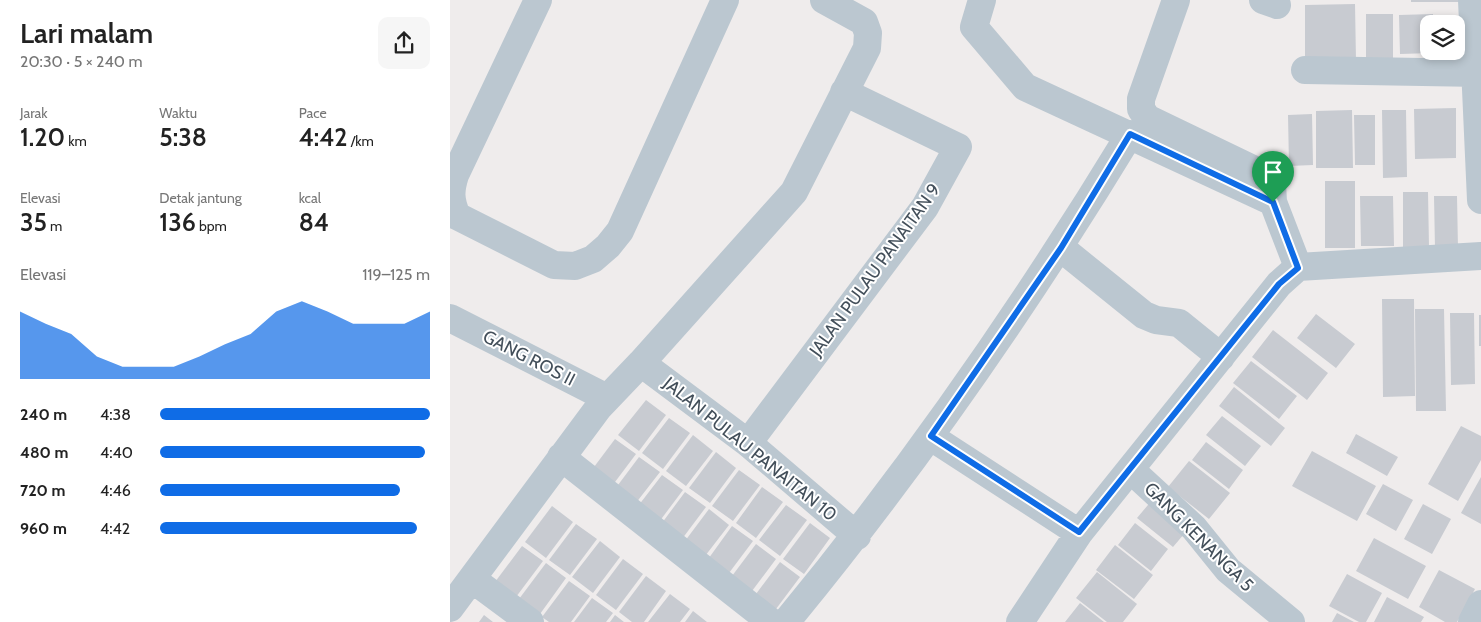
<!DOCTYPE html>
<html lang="id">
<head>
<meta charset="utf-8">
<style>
	body { margin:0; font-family:Cabin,sans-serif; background:#f6f6f6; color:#222; height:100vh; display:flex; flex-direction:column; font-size:19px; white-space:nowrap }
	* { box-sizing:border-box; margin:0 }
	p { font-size:16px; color:#767676 }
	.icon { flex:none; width:28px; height:28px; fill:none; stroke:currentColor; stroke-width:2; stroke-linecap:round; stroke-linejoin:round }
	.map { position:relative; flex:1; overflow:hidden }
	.panel { display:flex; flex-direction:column; background:#fff; width:450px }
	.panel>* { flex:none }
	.tools { position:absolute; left:970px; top:15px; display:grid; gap:10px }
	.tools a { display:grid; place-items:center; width:45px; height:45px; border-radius:10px; background:#fff; box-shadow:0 2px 8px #0003; font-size:25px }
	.pin { position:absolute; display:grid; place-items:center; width:42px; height:42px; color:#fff; margin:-51px -21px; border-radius:50% 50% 50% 0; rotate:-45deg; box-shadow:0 0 5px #0007 }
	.pin .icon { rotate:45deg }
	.round { display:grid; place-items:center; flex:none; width:52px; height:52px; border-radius:10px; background:#f6f6f6 }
	.headline { display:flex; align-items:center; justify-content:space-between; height:85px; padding:0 20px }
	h1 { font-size:28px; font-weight:600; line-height:38px }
	.figures { display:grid; grid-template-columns:repeat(3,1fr); gap:8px; height:85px; padding:5px 20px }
	.figures div { display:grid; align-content:center }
	.figures b { font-size:25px; font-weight:600 }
	.figures small { font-size:14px; font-weight:400 }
	.figures p { font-size:14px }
	.chart { height:140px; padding:10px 20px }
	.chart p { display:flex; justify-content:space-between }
	.chart svg { width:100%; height:90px; margin-top:5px; fill:#0f6ce6; opacity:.7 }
	ul { padding:0 20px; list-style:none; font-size:16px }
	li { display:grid; grid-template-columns:80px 60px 1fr; align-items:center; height:38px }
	li i { height:12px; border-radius:6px; background:#0f6ce6 }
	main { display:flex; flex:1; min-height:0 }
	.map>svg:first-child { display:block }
	.building { fill:#c8cbd1 }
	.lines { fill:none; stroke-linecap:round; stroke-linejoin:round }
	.street { stroke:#bbc7d0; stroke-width:28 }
	.route-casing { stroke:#fff; stroke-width:10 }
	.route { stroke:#0f6ce6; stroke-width:6 }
	.labels { text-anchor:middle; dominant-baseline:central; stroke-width:4; stroke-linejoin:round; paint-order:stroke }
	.street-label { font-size:18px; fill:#434f5a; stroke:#fff }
</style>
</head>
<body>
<main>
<section class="panel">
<div class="headline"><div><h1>Lari malam</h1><p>20:30 · 5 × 240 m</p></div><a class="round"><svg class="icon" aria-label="share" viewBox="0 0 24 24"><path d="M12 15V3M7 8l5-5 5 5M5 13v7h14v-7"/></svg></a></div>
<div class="figures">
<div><p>Jarak</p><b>1.20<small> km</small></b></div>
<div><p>Waktu</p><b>5:38</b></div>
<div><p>Pace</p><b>4:42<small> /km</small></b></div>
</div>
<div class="figures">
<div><p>Elevasi</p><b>35<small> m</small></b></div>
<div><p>Detak jantung</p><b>136<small> bpm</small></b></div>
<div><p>kcal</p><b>84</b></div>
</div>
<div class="chart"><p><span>Elevasi</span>119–125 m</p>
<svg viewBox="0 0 160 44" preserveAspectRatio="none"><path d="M0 44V11L10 17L20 22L30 33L40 38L50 38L60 38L70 33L80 27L90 22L100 11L110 6L120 11L130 17L140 17L150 17L160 11V44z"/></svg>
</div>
<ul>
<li><b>240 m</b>4:38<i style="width:100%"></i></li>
<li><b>480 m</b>4:40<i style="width:98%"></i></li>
<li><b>720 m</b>4:46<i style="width:89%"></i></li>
<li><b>960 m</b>4:42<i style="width:95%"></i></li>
</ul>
</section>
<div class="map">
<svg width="1031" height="622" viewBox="0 0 1031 622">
	<rect width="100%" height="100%" fill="#efecec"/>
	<path class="building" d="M961 0H1016V2H961Z
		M905 4 906 61 855 62V5Z
		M916 14H943V60H916Z
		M983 14V24H979V51L983 53 950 54 949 15Z
		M991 19H1018L1019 52H1006V24H991Z
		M1006 108V158L965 159 964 109Z
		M902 110 903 168H866V111Z
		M932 110H956L957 177 933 178Z
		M862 114 863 165 839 166 838 115Z
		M904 115H925V165H905Z
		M875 181H905V248H875Z
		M953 192H978L979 247H953Z
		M910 196H943L944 246H911Z
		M984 196H1007L1008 249H985Z
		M932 299H964L965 396 933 397Z
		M965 309H994L996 411H966Z
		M1000 313H1024L1025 384 1001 385Z
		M866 314 905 344 886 368 847 338Z
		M1029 315H1031V346H1029Z
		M823 330 878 373 857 400 802 357Z
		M801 361 847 396 829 419 783 383Z
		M784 387 835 428 821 446 769 406Z
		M196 400 216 415 189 451 168 435Z
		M772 416 811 446 795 466 756 435Z
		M219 418 240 433 213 469 192 453Z
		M1011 426 1031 436V460L1008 501 978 484Z
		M906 434 948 457 937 476 896 453Z
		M243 435 263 451 236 486 216 471Z
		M165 439 186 454 159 490 138 475Z
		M756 442 793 470 779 489 742 460Z
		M862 451 926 486 907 521 842 486Z
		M266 452 286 468 260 503 239 488Z
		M189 457 210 472 182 508 162 493Z
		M739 461 780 493 759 519 718 487Z
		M289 470 310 485 283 521 262 506Z
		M212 475 233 490 206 526 185 510Z
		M1031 477V524L1011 513Z
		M933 484 963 500 946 531 916 514Z
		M312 487 333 502 306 538 286 523Z
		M235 492 256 507 229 543 209 527Z
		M703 499 740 527 723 547 687 518Z
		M973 504 1001 519 982 554 954 539Z
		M336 505 357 520 330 556 309 540Z
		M102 506 123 522 96 558 75 542Z
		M259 509 279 525 252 560 232 545Z
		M360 523 380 538 354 574 333 559Z
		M685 523 718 549 701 571 668 545Z
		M126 524 147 539 120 575 99 560Z
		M282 526 303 541 276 577 256 562Z
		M924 538 976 566 958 599 906 571Z
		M150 541 170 557 143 593 122 577Z
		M306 544 326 559 299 595 279 580Z
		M665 545 703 575 684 599 646 570Z
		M72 546 93 561 66 597 45 582Z
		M173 559 193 574 166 610 146 595Z
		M330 562 350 577 323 613 303 598Z
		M96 563 116 578 90 614 69 599Z
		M989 570 1025 589 1007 622H995L969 607Z
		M647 572 687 604 673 622H657L626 598Z
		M897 574 932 593 916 622H909L879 606Z
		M196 576 216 591 194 622H182L169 612Z
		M119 581 140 596 121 622H99L92 617Z
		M220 594 240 609 230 622H198Z
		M937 597 974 617 971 622H924Z
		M142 598 163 613 156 622H124Z
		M630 603 654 622H615Z
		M243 611 257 622H235Z
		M887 613 904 622H882Z
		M34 615 43 622H29Z
		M165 615 174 622H160Z"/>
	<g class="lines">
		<path class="street" d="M88 0 5 175C0 191 0 200 7 216L104 265 125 266 143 259 158 246 170 231 275 0
			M532 0 524 27 575 87 823 202 848 267
			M726 0 691 99V109L697 118 817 176 822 183 823 202
			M813 0 827 5
			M1022 0 1031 200
			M855 70 1031 73
			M611 248 694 315 706 320 729 323 771 357
			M0 318 157 398
			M191 363 298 443 407 536
			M481 437 629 533
			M298 443 475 207 508 147 394 92
			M111 457 321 622
			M681 470 744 528 778 570 841 622
			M22 579 80 622
			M0 608 149 407 191 363 344 192 417 48 418 33 414 22 374 0
			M336 622C463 468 576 305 680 134
			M570 622 629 533 829 284 848 267 1031 256
			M1022 622 1031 604"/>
	</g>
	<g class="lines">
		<defs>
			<path id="route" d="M680 134 823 202 848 268 829 284 629 532 481 436 611 248Z"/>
		</defs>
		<use href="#route" class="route-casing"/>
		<use href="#route" class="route"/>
	</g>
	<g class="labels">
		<g class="street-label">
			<text transform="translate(425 270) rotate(-54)">JALAN PULAU PANAITAN 9</text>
			<text transform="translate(79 358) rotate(27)">GANG ROS II</text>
			<text transform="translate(300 449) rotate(39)">JALAN PULAU PANAITAN 10</text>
			<text transform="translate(749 537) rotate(45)">GANG KENANGA 5</text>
		</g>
	</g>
</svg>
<div class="tools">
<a><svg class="icon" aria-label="layers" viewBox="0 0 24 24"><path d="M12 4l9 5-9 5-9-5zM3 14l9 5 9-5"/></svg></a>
</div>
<div class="pin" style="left:823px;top:202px;background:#1e9e55"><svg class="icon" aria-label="arrive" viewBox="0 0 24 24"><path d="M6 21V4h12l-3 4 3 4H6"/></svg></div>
</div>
</main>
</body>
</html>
